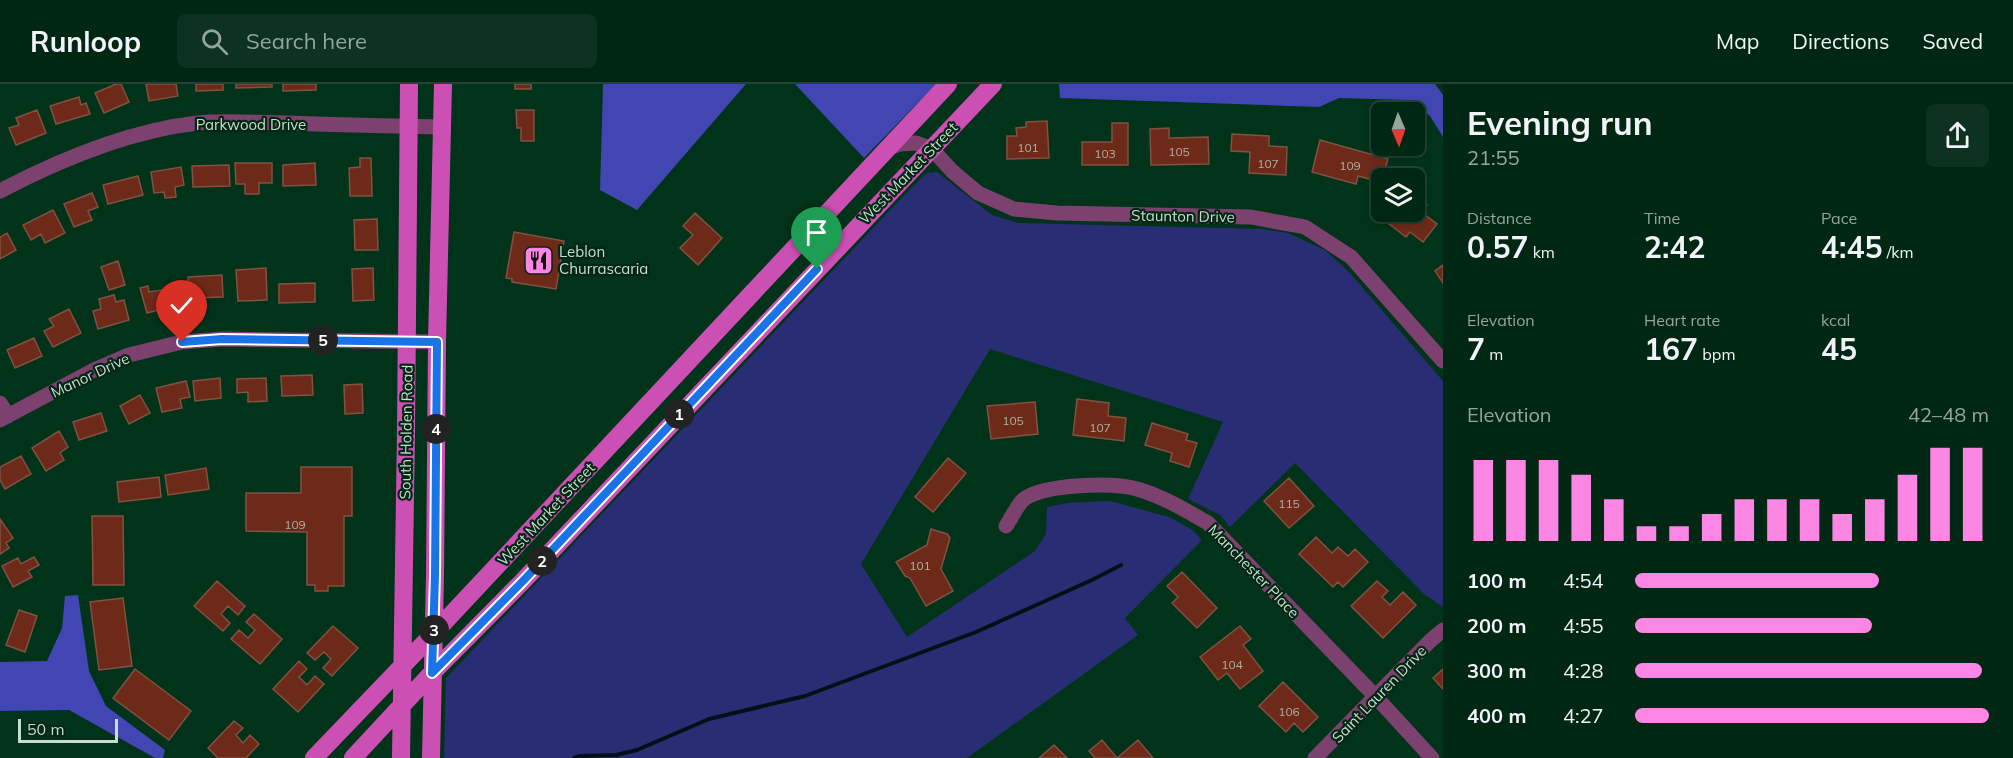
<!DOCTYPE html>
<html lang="en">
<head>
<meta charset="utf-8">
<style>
	body { margin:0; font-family:Mulish,sans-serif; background:#0e3222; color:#f1f3f6; height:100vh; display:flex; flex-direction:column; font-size:22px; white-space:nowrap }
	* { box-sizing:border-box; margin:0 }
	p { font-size:20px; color:#95a5a0 }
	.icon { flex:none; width:33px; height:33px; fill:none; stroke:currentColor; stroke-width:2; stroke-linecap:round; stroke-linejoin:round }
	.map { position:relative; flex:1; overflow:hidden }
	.panel { display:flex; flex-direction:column; background:#002614; width:570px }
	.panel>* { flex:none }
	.needle { width:39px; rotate:178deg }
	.tools { position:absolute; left:1371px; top:18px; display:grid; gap:12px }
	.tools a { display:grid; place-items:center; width:54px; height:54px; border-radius:9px; background:#002614; box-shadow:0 3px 9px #0003,0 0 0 2px #224334; font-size:30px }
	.scale { position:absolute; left:18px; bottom:15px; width:100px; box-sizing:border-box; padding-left:6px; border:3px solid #c5ddcd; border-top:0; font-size:16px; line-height:21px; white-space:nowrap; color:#c5ddcd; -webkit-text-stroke:4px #032714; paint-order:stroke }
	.pin { position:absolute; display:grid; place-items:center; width:51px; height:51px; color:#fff; margin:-62px -26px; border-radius:50% 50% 50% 0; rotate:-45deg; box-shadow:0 0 6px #0007 }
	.pin .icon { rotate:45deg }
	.km { position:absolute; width:30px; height:30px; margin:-15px; border-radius:50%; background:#222; color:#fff; font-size:16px; line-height:30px; text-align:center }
	.round { display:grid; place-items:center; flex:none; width:63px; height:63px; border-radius:9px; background:#0e3222 }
	.head { display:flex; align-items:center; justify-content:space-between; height:102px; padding:0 24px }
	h1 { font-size:33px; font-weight:700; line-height:45px }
	.metrics { display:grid; grid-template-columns:repeat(3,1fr); gap:9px; height:102px; padding:6px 24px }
	.metrics div { display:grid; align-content:center }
	.metrics b { font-size:30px; font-weight:700 }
	.metrics small { font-size:16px; font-weight:400 }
	.metrics p { font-size:16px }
	.chart { height:168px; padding:12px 24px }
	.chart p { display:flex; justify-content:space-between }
	.chart svg { width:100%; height:108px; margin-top:6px; stroke:#fc86e3; stroke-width:6 }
	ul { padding:0 24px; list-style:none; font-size:20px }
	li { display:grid; grid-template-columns:96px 72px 1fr; align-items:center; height:45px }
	li i { height:15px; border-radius:8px; background:#fc86e3 }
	header { display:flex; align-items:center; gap:36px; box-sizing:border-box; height:84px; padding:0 30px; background:#002614; border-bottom:2px solid #224334 }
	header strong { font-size:28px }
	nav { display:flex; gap:33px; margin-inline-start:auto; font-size:21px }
	.search { width:420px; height:54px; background:#0e3222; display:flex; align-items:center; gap:15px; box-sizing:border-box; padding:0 21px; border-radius:9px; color:#95a5a0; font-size:22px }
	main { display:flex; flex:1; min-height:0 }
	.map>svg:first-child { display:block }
	.green { fill:#292d73 }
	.forest { fill:#4246b2 }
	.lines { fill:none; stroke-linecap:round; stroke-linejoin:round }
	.stream { stroke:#001217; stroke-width:4 }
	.building { fill:#6e2a18; stroke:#815144; stroke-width:1.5 }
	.minor { stroke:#7c416f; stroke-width:15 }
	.major { stroke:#cc50b4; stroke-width:18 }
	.route-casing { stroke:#fff; stroke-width:12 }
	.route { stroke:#1a73e8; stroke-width:8 }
	.labels { text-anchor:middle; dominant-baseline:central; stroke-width:4.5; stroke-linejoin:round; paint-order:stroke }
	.number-label { font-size:12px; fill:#afb0a0 }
	.street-label { font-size:15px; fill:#c5ddcd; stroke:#032714 }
	.poi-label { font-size:15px; fill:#c5ddcd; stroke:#032714; text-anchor:start }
</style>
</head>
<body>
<header>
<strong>Runloop</strong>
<div class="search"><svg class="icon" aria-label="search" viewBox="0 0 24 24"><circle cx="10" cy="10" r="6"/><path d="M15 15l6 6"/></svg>Search here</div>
<nav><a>Map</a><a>Directions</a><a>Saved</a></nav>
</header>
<main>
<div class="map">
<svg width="1443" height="674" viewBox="0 0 1443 674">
	<rect width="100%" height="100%" fill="#00331a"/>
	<path class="green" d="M937 88 992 131 1018 139 1262 145 1288 149 1325 166 1350 189 1443 297V523L1424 510 1295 379 1230 443 1220 431 1188 415 1223 338 990 265 861 480 907 553 1035 467 1046 450 1047 423 1068 419 1110 417 1169 433 1191 445 1202 456 1125 534 1138 551 967 674H444L446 594 911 104 927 89Z"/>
	<path class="forest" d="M603 0H746L637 126 600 106Z
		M795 0H936L864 74Z
		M1059 0H1435L1443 11V53L1430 32 1409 16 1339 14 1319 23 1060 14Z
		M78 511 89 587 106 622 165 666 163 674H155L69 626 0 627V578L47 577 62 544 65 512Z"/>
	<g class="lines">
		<path class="stream" d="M574 674 580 672 616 671 637 666 709 635 805 612 976 548 1092 496 1121 481"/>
	</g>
	<path class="building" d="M116 0H121L129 18 104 29 95 9Z
		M146 0H176L178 12 149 17Z
		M196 0H223V6L196 7Z
		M236 0H272V3L236 4Z
		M283 0H316V6L283 7Z
		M515 0H531V5H515Z
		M79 13 81 21 86 19 90 30 56 40 50 22Z
		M37 26 46 49 16 61 9 44 19 41 16 34Z
		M516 26H534V57H521V44H517Z
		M1047 37 1049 74 1007 75V52H1017L1016 44 1026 43V38Z
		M1112 39H1128V81H1082V58H1112Z
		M1169 44V54L1208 53 1209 80 1151 81 1150 45Z
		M1232 50 1269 52V62L1287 63 1286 91 1249 89 1250 68 1231 67Z
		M1320 56 1388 75 1381 98 1358 92 1356 100 1312 88Z
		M360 74H371L372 112H350L349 84 360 83Z
		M235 79H272V99H259V110H245V100H236Z
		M315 79 316 101 283 102V81Z
		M229 81 230 102 193 103 192 82Z
		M181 83 184 101 175 103 176 113 165 114 164 108 154 109 151 88Z
		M138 92 143 111 108 120 103 101Z
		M92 109 98 123 88 127 92 136 74 143 64 120Z
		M1414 112 1427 121 1421 128 1437 140 1423 158 1410 148 1406 153 1379 132 1382 128H1414Z
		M53 126 65 149 45 159 41 150 31 156 23 141Z
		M695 129 722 154 698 181 680 164 693 151 683 142Z
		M377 135 378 166H355L354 136Z
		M514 148 564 157 556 205 512 198V195L506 194Z
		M7 149 16 166 0 175V153Z
		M118 177 125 201 109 206 101 183Z
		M1443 181V199L1435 187Z
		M266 184 267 216 238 217 236 186Z
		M373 184 374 216 353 217 352 185Z
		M222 191 223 213 189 214 188 193Z
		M315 199V218L279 219V200Z
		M148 202 149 208 174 204 178 221 147 229 140 204Z
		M114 211 116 218 124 216 129 236 98 245 93 227 101 225 99 215Z
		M69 225 81 249 53 263 44 247 54 242 49 235Z
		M34 254 42 272 15 284 7 266Z
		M312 291 313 311 282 312 281 292Z
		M220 294 221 314 195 317 193 297Z
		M266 294 267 317 248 318V308L237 309V295Z
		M186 297 190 313 180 315 182 324 162 328 156 304Z
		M362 300 363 329 345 330 344 301Z
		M140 311 150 329 129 340 120 322Z
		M1077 315 1109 319 1108 332 1126 334 1124 357 1073 351Z
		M1035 318 1038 350 991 355 987 322Z
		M101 329 107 347 79 356 73 338Z
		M1152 339 1188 350 1186 356 1197 359 1189 383 1170 377 1172 369 1145 361Z
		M59 347 68 363 60 369 64 376 46 387 32 364Z
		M21 372 31 390 5 405 0 396V383Z
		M948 374 966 389 933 428 915 413Z
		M301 383H352V432H344V502H328V507H315V501H307V448L246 447V409H301Z
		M206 384 209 405 168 411 165 391Z
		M159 393 161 413 119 418 117 398Z
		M1289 394 1314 422 1289 444 1264 417Z
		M92 432H123L124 501H93Z
		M0 435 13 454 6 459 9 464 0 470Z
		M931 445 947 450 950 454 941 485 953 507 926 522 910 494 905 492 896 478 927 461Z
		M1316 453 1332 469 1338 463 1348 472 1355 465 1368 478 1343 503 1338 498 1333 503 1299 470Z
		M34 473 39 481 28 487 32 493 13 503 2 482 18 474 21 480Z
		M1182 488 1217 524 1197 544 1172 519 1178 513 1167 502Z
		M217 497 245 522 238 531 228 522 221 530 230 539 223 547 194 522Z
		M1377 497 1388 507 1382 513 1390 521 1403 508 1416 521 1383 554 1351 522Z
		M123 514 132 582 99 586 90 518Z
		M19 526 37 532 25 568 6 561Z
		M254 530 282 555 260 580 231 555 239 546 248 554 255 546 246 538Z
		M333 542 358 564 332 592 323 584 331 575 324 568 315 576 307 569Z
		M1240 542 1251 555 1243 561 1263 587 1240 605 1227 589 1218 596 1200 573Z
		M299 577 307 585 299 593 307 601 315 592 324 600 298 628 273 605Z
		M135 585 191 627 169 656 113 614Z
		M1443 585V605L1433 594Z
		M1283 598 1318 633 1303 648 1294 639 1286 648 1259 622Z
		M234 637 243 644 236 651 243 659 250 651 259 660 246 674H218L208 664Z
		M1102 656 1117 674 1138 656 1153 674H1095L1089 667Z
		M1054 661 1067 674H1039Z"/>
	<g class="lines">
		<path class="minor" d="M889 64 900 60 916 59 932 65 952 87 978 109 1014 125 1057 129 1251 133 1305 143 1351 173 1443 277
			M0 107C61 75 128 47 197 39 226 36 258 39 287 39 339 41 390 42 442 43
			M0 319 8 332
			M0 336 92 287 129 271 182 258 222 255 437 258
			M1006 442C1011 435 1017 421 1024 415 1045 400 1113 398 1137 405 1162 412 1185 426 1208 439L1375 612 1432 674
			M1315 674 1430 557 1443 546"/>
		<path class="major" d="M314 674 434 549 948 0
			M353 674 432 589 522 498 993 0
			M401 674 406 348 409 0
			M431 674 435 491 437 258 443 0"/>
	</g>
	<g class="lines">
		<defs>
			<path id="route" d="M182 258 222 255 437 258 435 491 432 589 522 498 817 185"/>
		</defs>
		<use href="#route" class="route-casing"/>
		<use href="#route" class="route"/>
	</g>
	<defs>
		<symbol id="restaurant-square" viewBox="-11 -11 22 22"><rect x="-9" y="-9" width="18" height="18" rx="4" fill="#fc86e3" stroke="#032714"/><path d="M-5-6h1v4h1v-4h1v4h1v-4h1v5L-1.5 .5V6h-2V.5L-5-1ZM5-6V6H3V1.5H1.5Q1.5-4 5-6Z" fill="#111"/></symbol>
	</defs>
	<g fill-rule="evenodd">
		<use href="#restaurant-square" x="522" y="160" width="33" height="33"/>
	</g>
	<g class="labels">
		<g class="number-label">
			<text x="1028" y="63">101</text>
			<text x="1179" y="67">105</text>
			<text x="1105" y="69">103</text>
			<text x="1268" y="79">107</text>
			<text x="1350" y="81">109</text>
			<text x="1013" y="336">105</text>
			<text x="1100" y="343">107</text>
			<text x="1289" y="419">115</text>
			<text x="295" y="440">109</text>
			<text x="920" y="481">101</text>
			<text x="1232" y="580">104</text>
			<text x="1289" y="627">106</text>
		</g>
		<g class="street-label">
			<text x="251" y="40">Parkwood Drive</text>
			<text transform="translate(908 89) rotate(-46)">West Market Street</text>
			<text transform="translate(1183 132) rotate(1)">Staunton Drive</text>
			<text transform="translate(90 291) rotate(-25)">Manor Drive</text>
			<text transform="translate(406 348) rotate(-89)">South Holden Road</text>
			<text transform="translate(546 430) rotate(-47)">West Market Street</text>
			<text transform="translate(1254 487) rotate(46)">Manchester Place</text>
			<text transform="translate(1379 610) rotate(-46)">Saint Lauren Drive</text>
		</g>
		<g class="poi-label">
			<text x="559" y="167">Leblon<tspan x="559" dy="17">Churrascaria</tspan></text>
		</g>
	</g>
</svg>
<div class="tools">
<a><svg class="needle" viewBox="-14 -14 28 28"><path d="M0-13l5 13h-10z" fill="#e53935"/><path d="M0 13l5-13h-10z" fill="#95a5a0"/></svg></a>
<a><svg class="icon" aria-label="layers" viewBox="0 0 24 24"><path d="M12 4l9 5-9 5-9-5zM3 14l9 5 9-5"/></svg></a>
</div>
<div class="scale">50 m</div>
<div class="pin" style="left:817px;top:185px;background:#1e9e55"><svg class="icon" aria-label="arrive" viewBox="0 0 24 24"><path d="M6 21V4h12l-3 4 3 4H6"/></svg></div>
<div class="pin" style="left:182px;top:258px;background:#d93025"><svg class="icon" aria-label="check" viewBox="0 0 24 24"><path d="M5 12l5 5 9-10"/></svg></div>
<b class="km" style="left:679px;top:330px">1</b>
<b class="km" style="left:542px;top:477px">2</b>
<b class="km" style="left:434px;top:546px">3</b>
<b class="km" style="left:436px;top:345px">4</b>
<b class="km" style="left:323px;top:256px">5</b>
</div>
<section class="panel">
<div class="head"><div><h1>Evening run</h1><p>21:55</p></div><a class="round"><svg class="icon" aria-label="share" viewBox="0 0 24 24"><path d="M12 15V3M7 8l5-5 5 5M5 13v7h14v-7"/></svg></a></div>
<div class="metrics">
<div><p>Distance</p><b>0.57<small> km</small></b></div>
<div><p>Time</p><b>2:42</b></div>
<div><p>Pace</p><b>4:45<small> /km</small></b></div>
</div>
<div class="metrics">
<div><p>Elevation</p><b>7<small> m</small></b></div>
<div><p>Heart rate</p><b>167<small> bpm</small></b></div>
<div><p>kcal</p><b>45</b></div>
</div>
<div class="chart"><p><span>Elevation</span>42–48 m</p>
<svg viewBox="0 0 160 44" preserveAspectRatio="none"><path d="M5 44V11M15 44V11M25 44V11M35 44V17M45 44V27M55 44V38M65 44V38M75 44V33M85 44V27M95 44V27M105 44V27M115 44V33M125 44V27M135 44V17M145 44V6M155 44V6"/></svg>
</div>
<ul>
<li><b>100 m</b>4:54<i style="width:69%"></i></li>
<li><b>200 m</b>4:55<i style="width:67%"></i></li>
<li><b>300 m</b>4:28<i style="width:98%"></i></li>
<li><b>400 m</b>4:27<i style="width:100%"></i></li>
</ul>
</section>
</main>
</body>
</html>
